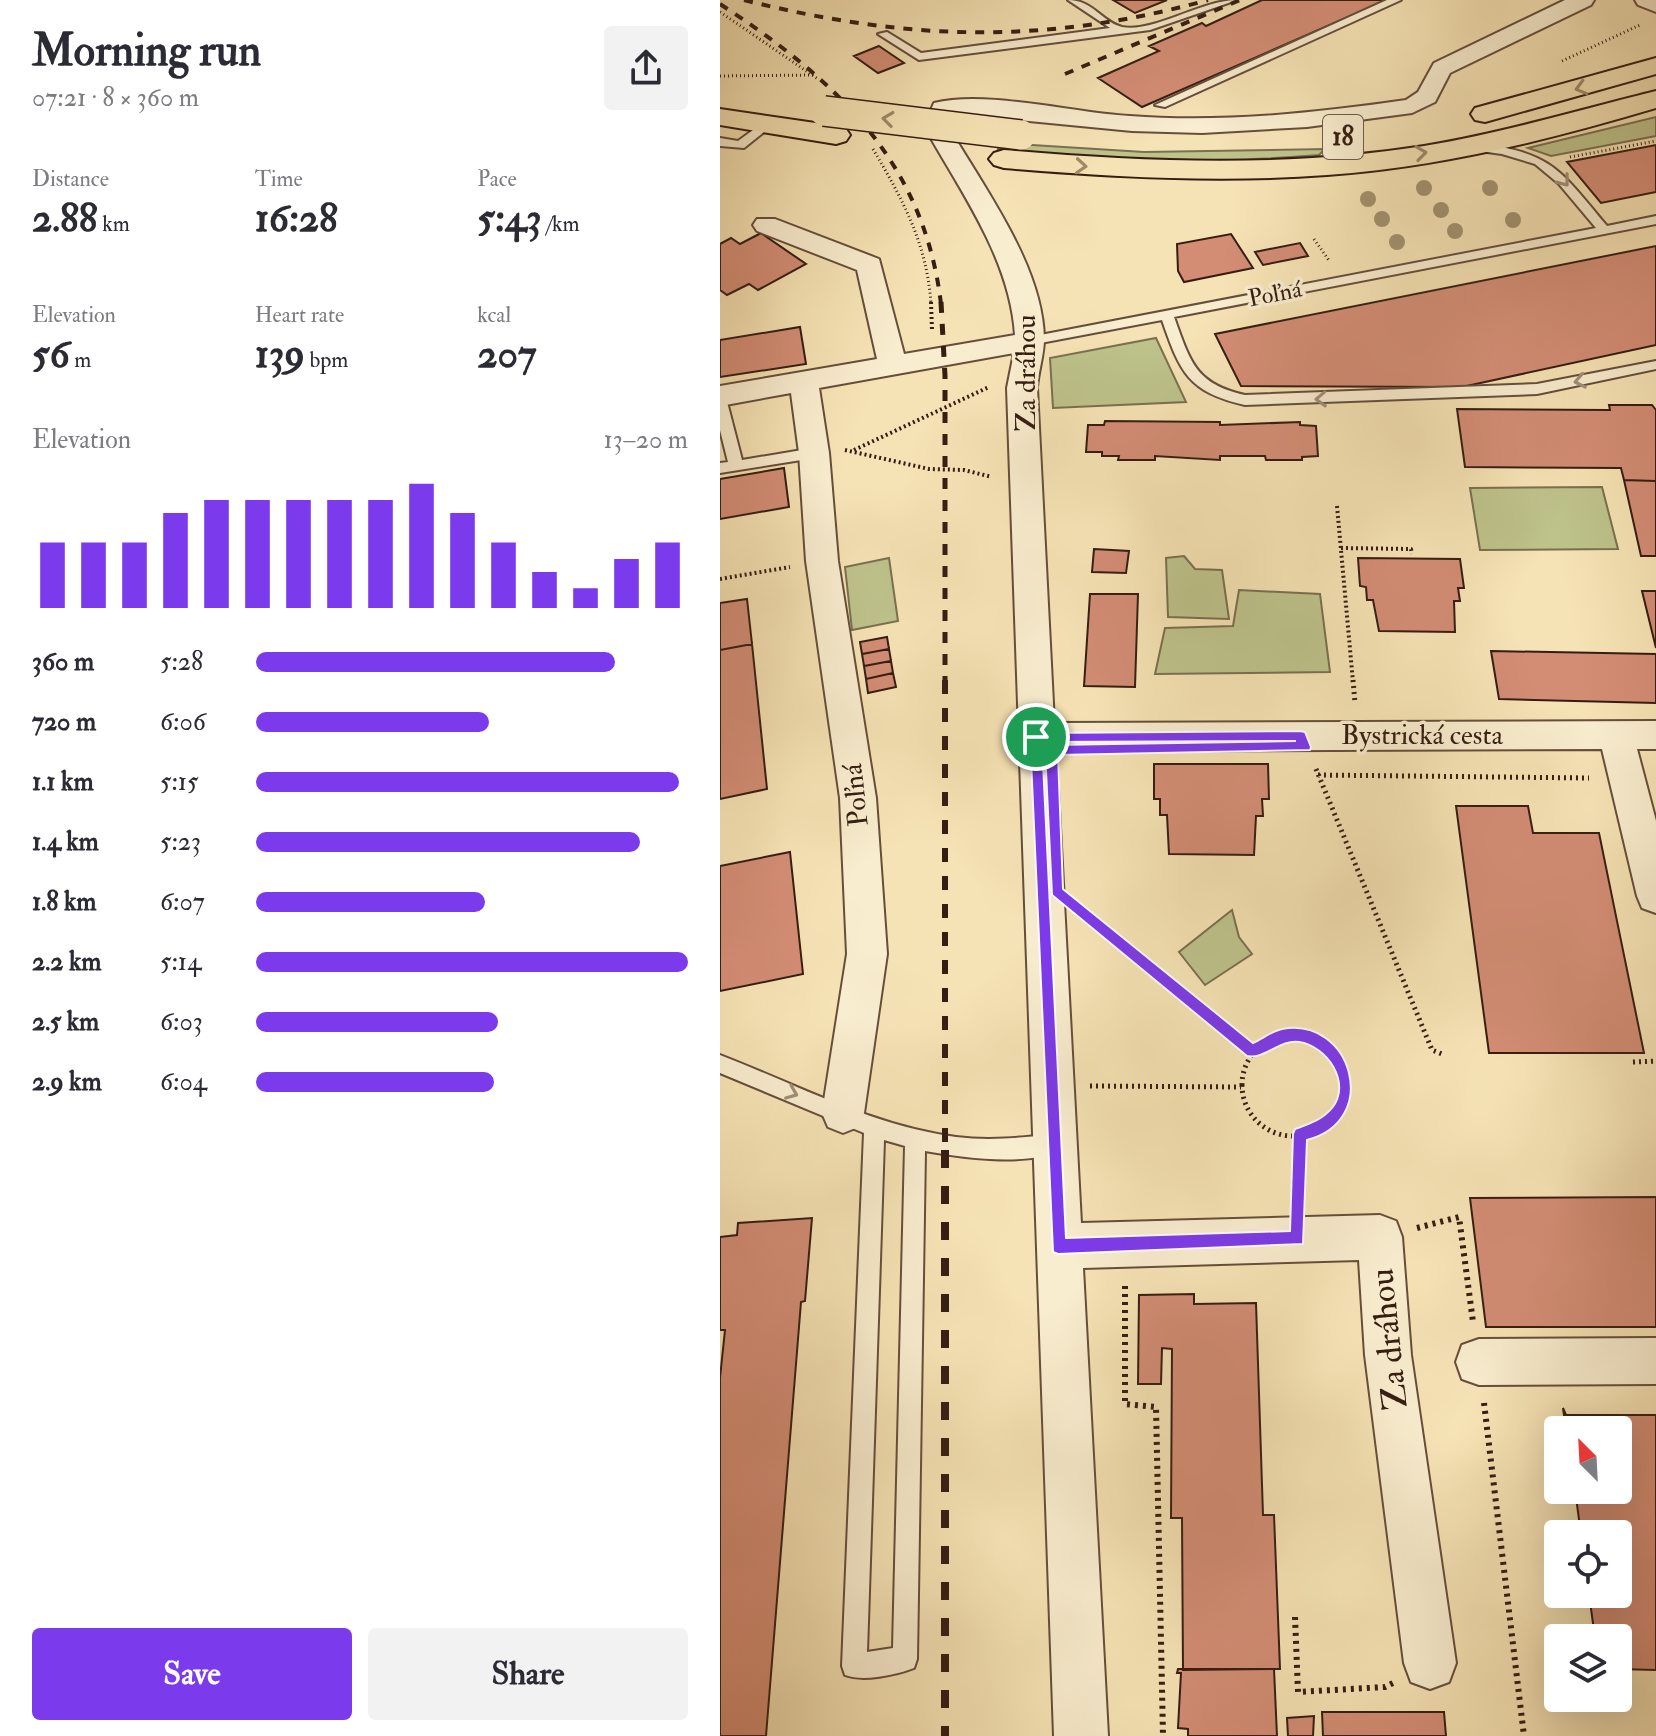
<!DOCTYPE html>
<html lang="en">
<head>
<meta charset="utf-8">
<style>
	body { margin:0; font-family:"IM FELL Double Pica",serif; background:#f2f2f3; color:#2b2b33; height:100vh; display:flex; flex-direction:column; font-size:30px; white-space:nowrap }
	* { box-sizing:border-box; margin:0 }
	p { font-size:26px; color:#7c7c81 }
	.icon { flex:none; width:44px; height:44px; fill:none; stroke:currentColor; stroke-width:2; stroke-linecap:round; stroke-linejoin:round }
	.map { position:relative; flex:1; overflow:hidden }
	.panel { display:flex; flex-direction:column; background:#fff; width:720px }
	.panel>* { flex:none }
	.needle { width:52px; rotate:336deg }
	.tools { position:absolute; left:824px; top:1416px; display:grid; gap:16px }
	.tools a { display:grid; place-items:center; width:88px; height:88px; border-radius:8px; background:#fff; box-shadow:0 8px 32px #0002; font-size:40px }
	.pin { position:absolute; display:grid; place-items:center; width:68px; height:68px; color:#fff; margin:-34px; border:4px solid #fff; border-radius:50%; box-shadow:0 2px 8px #0007 }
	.round { display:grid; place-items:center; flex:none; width:84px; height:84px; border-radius:8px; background:#f2f2f3 }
	.head { display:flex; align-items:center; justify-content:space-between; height:136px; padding:0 32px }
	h1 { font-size:44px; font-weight:700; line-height:60px }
	.stats { display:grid; grid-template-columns:repeat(3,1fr); gap:12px; height:136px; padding:8px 32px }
	.stats div { display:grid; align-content:center }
	.stats b { font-size:40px; font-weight:700 }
	.stats small { font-size:22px; font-weight:400 }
	.stats p { font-size:22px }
	.chart { height:224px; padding:16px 32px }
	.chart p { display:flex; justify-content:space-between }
	.chart svg { width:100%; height:144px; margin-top:8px; stroke:#7c3aed; stroke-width:6 }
	.action { display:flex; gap:16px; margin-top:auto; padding:16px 32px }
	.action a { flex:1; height:92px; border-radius:8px; background:#7c3aed; color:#fff; font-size:32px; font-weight:700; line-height:92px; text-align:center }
	.action a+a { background:#f2f2f3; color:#2b2b33 }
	ul { padding:0 32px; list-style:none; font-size:26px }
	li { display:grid; grid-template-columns:128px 96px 1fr; align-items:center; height:60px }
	li i { height:20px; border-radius:10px; background:#7c3aed }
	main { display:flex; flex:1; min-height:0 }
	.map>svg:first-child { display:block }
	.green { fill:#bec38c; stroke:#7a7050; stroke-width:2 }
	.building { fill:#d38d75; stroke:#351d13; stroke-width:2 }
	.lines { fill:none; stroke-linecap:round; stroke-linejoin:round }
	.lane-casing { stroke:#654e3c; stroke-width:4 }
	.street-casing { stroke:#654e3c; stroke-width:4 }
	.primary-casing { stroke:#351d13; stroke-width:4 }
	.path-far3 { stroke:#351d13; stroke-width:3; stroke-dasharray:1 3; stroke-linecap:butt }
	.path-far2 { stroke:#351d13; stroke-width:4; stroke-dasharray:2 3; stroke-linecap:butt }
	.path-far1 { stroke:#351d13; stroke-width:5; stroke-dasharray:2 4; stroke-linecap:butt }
	.path { stroke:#351d13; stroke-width:6; stroke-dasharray:3 5; stroke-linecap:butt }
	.lane { fill:#f9edcf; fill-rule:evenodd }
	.street { fill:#f9edcf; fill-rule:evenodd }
	.primary { fill:#f6e3b5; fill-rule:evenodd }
	.rail-far3 { stroke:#351d13; stroke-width:4; stroke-dasharray:9 9; stroke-linecap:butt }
	.rail-far2 { stroke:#351d13; stroke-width:5; stroke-dasharray:11 11; stroke-linecap:butt }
	.rail-far1 { stroke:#351d13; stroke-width:6; stroke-dasharray:14 14; stroke-linecap:butt }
	.rail { stroke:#351d13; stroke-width:8; stroke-dasharray:18 18; stroke-linecap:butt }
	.primary-bridge-casing { stroke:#351d13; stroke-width:32; stroke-linecap:butt }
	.primary-bridge { stroke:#f6e3b5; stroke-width:29 }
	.tree { fill:#a29270 }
	.oneway { stroke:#9f8a6c }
	.oneway2 { stroke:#a18f7a }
	.route { fill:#7c3aed; stroke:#fff; stroke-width:2; fill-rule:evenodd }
	.labels { text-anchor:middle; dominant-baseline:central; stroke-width:7; stroke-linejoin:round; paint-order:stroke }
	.far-street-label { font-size:24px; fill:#351d13; stroke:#f9edcf }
	.shield { fill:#f9edcf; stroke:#705b4b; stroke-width:2 }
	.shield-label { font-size:26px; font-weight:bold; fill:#351d13 }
	.street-label { font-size:28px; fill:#351d13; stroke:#f9edcf }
	.near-street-label { font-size:34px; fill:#351d13; stroke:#f9edcf }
</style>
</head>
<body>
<main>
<section class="panel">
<div class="head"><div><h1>Morning run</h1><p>07:21 · 8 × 360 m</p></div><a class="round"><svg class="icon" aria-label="share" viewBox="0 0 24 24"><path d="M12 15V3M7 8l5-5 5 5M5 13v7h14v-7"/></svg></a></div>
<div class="stats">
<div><p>Distance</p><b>2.88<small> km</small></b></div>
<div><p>Time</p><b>16:28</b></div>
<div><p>Pace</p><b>5:43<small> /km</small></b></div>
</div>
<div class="stats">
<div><p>Elevation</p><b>56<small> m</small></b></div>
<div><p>Heart rate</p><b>139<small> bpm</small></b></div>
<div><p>kcal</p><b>207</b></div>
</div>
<div class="chart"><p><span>Elevation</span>13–20 m</p>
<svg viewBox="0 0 160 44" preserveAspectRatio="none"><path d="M5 44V24M15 44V24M25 44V24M35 44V15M45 44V11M55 44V11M65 44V11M75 44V11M85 44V11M95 44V6M105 44V15M115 44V24M125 44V33M135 44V38M145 44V29M155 44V24"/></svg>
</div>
<ul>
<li><b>360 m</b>5:28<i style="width:83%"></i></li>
<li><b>720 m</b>6:06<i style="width:54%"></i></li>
<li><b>1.1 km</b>5:15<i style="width:98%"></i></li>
<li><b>1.4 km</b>5:23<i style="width:89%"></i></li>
<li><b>1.8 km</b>6:07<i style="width:53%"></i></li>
<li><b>2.2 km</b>5:14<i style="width:100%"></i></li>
<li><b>2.5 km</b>6:03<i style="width:56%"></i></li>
<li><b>2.9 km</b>6:04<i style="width:55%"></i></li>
</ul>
<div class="action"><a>Save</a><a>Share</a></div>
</section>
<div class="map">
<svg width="936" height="1736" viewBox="0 0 936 1736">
	<rect width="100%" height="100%" fill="#f6e3b5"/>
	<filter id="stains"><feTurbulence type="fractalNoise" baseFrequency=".0025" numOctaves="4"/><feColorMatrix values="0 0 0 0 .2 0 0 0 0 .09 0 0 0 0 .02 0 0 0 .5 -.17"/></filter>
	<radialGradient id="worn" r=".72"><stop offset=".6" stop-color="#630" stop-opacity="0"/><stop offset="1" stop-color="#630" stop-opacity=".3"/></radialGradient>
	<path class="green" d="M936 117V136L831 156 808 148Z
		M281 143 424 152 605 149 599 155C492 164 385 161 278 149Z
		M436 338 466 402 333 408 330 358Z
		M882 487 898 549 760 550 750 488Z
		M464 556 475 569 502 570 509 619 448 617 446 558Z
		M169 558 178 621 132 630 125 567Z
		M519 590 600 594 610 672 435 674 445 628 513 626Z
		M512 910 519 937 532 954 485 985 459 952Z"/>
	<path class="building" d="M393 0H447L415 13Z
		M542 0H667L422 107 378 78 439 51 429 46 482 23 486 26Z
		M159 46 184 63 158 73 134 56Z
		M936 145V192L881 203 847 162Z
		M41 233 86 264 38 290 29 284 7 295 0 290V244L11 238 20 244Z
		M511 234 533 268 464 282 458 271 457 244Z
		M580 243 588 256 543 265 535 252Z
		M936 246V345L742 387 521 386 495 334Z
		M80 327 86 364 0 377V340Z
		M889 405H932L936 410V481L904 480 901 468 745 467 737 409 890 410Z
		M385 421 500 422V425L580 422V425L596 426 598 456 582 457V460H546L545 456H500V460L435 456V460H398L399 456H382V452H366L368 425H384Z
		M64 468 69 507 0 519V479Z
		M904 480 936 481V556H921Z
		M374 549 409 551 406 573 372 572Z
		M638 558 740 559 744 588H738L740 601H734L735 632 659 631 653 600H647L646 587 640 586Z
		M922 591H936V648Z
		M370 594H418L415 687 364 686Z
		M27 599 32 644 0 650V603Z
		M167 637 169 649 142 654 140 642Z
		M32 644 47 789 0 799V650Z
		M169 649 171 661 144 666 142 654Z
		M771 651 936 654V703L779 699Z
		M171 661 173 673 146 679 144 666Z
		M173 673 176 687 148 693 146 679Z
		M434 764H548L549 799H542L543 816H536L534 855 449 854 447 815H440V799H434Z
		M736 806H808L813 833H879L924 1053H769Z
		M70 852 83 974 0 991V866Z
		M936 1197V1327H766L750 1198Z
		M92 1218 85 1301 81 1302 46 1736H0V1378L5 1330H0V1237L17 1235 18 1223Z
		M474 1294V1304L536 1303 543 1515H554L560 1669 463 1670 462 1518H451L452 1349 442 1348 441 1384H418L419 1295Z
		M843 1408 846 1415H936V1670L898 1669V1638H875L869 1594H898V1534H861L855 1490H898V1430H846Z
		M458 1669H554L557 1736H468V1729L458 1728 461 1673H457Z
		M602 1712H724L726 1736H603Z
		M594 1716 593 1736H568L567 1718Z"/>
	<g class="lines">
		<defs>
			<path id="lane" d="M348 0C373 0 382 22 402 27 433 33 482 0 517 0L430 30 199 60 158 34 167 32 201 53 390 28Z
				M667 0H681L445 107 435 105Z
				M44 122 54 124 24 148 0 146V138L18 141Z
				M756 143C833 153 839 169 887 226L936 216V224L454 317C470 361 475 384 525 395L817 384 936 361V369L817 394 525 405C468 392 460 372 442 320L310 345 303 341 310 337 876 228 839 184 815 164 782 154 752 150 750 147Z
				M0 397 7 402 22 460 94 448 101 453 94 458 0 473V463L8 462 0 430Z
				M0 1055C78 1085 152 1126 236 1137 269 1141 301 1138 334 1134L341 1137 344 1144 341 1151C303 1166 245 1158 205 1151L197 1659 194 1668C176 1675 143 1682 125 1675L122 1666 144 1133 0 1073ZM164 1140 185 1146 173 1648 147 1652Z"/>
			<path id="street" d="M845 0H874L871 5 730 73 715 102 692 113 587 127 482 133 412 131 247 115H232L228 126C264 188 323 266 324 339 324 355 318 372 317 388L334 723 936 721V749H917L936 821V913L922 908 917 896 882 749 336 751 361 1223 660 1215 676 1221 682 1237 691 1355 736 1663 729 1682 710 1689 691 1682 684 1663 645 1355 639 1260 363 1268 388 1736H334L287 388 294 353 99 388 109 453 118 561 156 798 167 954 144 1113 138 1127 123 1133 108 1127 102 1113 127 954 120 798 86 561 79 453 71 393 0 406V386L157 359 137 270 37 231 33 225 37 219H55L159 259 184 354 295 335C290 258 240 191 204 126L214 103C267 90 354 113 410 116 502 123 595 113 686 100L698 92 714 63Z
				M915 0H936V12L918 5Z
				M936 1338V1384L759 1385 742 1379 736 1362 742 1345 759 1339Z"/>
			<path id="primary" d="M936 58V74L765 122 755 120 751 114 755 108Z
				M936 91V108C829 140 719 167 607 175 500 183 391 177 284 168L274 165 269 159 274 153 284 150C424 162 565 168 704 146 783 133 859 110 936 91Z
				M0 109 116 126 126 129 130 135 126 141 116 144 0 125Z"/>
		</defs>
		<use href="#lane" class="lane-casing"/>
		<use href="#street" class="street-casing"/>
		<use href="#primary" class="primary-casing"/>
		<path class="path-far3" d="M0 12 98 79
			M842 61 920 25
			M0 76 95 75
			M153 149C183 200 207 244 211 304
			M850 157 936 141
			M594 239 610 262"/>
		<path class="path-far2" d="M211 302 212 330
			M125 450 209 469 244 470 272 477
			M134 450 269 387
			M617 506 633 682
			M621 548 691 549 692 554
			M0 579 70 567"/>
		<path class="path-far1" d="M633 680 635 703
			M596 769 712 1050 722 1054
			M598 775 869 778
			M363 912 532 1051
			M522 1085a51 51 0 1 1 102 0a51 51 0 1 1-102 0Z
			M913 1062 936 1061
			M370 1086 521 1087
			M580 1152V1134"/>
		<path class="path" d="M579 1201 580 1150
			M697 1228 739 1217 753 1322
			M405 1286V1404L436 1407 443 1736
			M764 1403 804 1736
			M575 1617 578 1692 665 1687 673 1683"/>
		<use href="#lane" class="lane"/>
		<use href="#street" class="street"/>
		<use href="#primary" class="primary"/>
		<path class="rail-far3" d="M24 0C187 41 325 45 488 0
			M0 4C115 79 204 161 221 304
			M345 74 520 0"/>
		<path class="rail-far2" d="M221 302 225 376V682"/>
		<path class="rail-far1" d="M225 680V1152"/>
		<path class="rail" d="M225 1150V1736"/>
		<defs>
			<path id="primary-bridge" d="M104 111 301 135"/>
		</defs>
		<use href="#primary-bridge" class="primary-bridge-casing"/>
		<use href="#primary-bridge" class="primary-bridge"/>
	</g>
	<g class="tree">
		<circle cx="704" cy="188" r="8"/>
		<circle cx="770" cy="188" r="8"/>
		<circle cx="648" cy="199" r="8"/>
		<circle cx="721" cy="210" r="8"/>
		<circle cx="662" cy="219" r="8"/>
		<circle cx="793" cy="220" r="8"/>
		<circle cx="735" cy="231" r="8"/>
		<circle cx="677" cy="242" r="8"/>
	</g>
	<defs><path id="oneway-chevron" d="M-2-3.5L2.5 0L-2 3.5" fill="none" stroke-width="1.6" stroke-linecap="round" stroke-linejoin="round" transform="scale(2)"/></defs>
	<g class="oneway">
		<use href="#oneway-chevron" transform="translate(861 88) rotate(164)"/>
		<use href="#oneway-chevron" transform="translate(168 119) rotate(-173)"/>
		<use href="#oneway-chevron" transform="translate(701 153) rotate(-8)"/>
		<use href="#oneway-chevron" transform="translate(361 166) rotate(4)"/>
	</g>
	<g class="oneway2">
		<use href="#oneway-chevron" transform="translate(844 181) rotate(52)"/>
		<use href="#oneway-chevron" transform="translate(860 381) rotate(169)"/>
		<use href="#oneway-chevron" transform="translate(601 399) rotate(178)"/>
		<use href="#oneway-chevron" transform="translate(72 1093) rotate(22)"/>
	</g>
	<path class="route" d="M580 731 585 732 591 747 590 750 338 755 343 889 533 1043C542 1039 552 1031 562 1029 632 1016 662 1121 587 1140L583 1244 338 1254 333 1252 310 737 316 733ZM576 741 331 745 325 750 332 895 527 1056C544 1060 560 1039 579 1042 607 1046 632 1083 612 1108 602 1120 589 1124 575 1129L573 1134 570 1231 346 1238 322 742Z"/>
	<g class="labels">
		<g class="far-street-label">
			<text transform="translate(555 294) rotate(-11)">Poľná</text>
		</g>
		<rect class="shield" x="603" y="115" width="40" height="44" rx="6"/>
		<g class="shield-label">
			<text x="623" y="137">18</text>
		</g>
		<g class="street-label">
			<text transform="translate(306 373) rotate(-90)">Za dráhou</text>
			<text x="702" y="735">Bystrická cesta</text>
			<text transform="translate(136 795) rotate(-96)">Poľná</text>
		</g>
		<g class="near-street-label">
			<text transform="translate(669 1339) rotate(-96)">Za dráhou</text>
		</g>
	</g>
	<rect width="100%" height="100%" filter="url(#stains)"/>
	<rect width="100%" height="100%" fill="url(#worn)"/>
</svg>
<div class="tools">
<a><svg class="needle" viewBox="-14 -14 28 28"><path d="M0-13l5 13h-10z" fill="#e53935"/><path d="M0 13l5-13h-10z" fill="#7c7c81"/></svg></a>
<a><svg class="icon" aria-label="locate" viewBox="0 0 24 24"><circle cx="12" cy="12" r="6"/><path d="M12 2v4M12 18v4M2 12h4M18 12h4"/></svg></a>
<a><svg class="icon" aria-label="layers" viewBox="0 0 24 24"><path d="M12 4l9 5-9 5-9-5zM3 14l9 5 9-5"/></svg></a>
</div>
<div class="pin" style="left:316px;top:737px;background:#1e9e55"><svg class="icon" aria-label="arrive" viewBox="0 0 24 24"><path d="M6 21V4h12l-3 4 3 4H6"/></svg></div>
</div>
</main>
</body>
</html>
